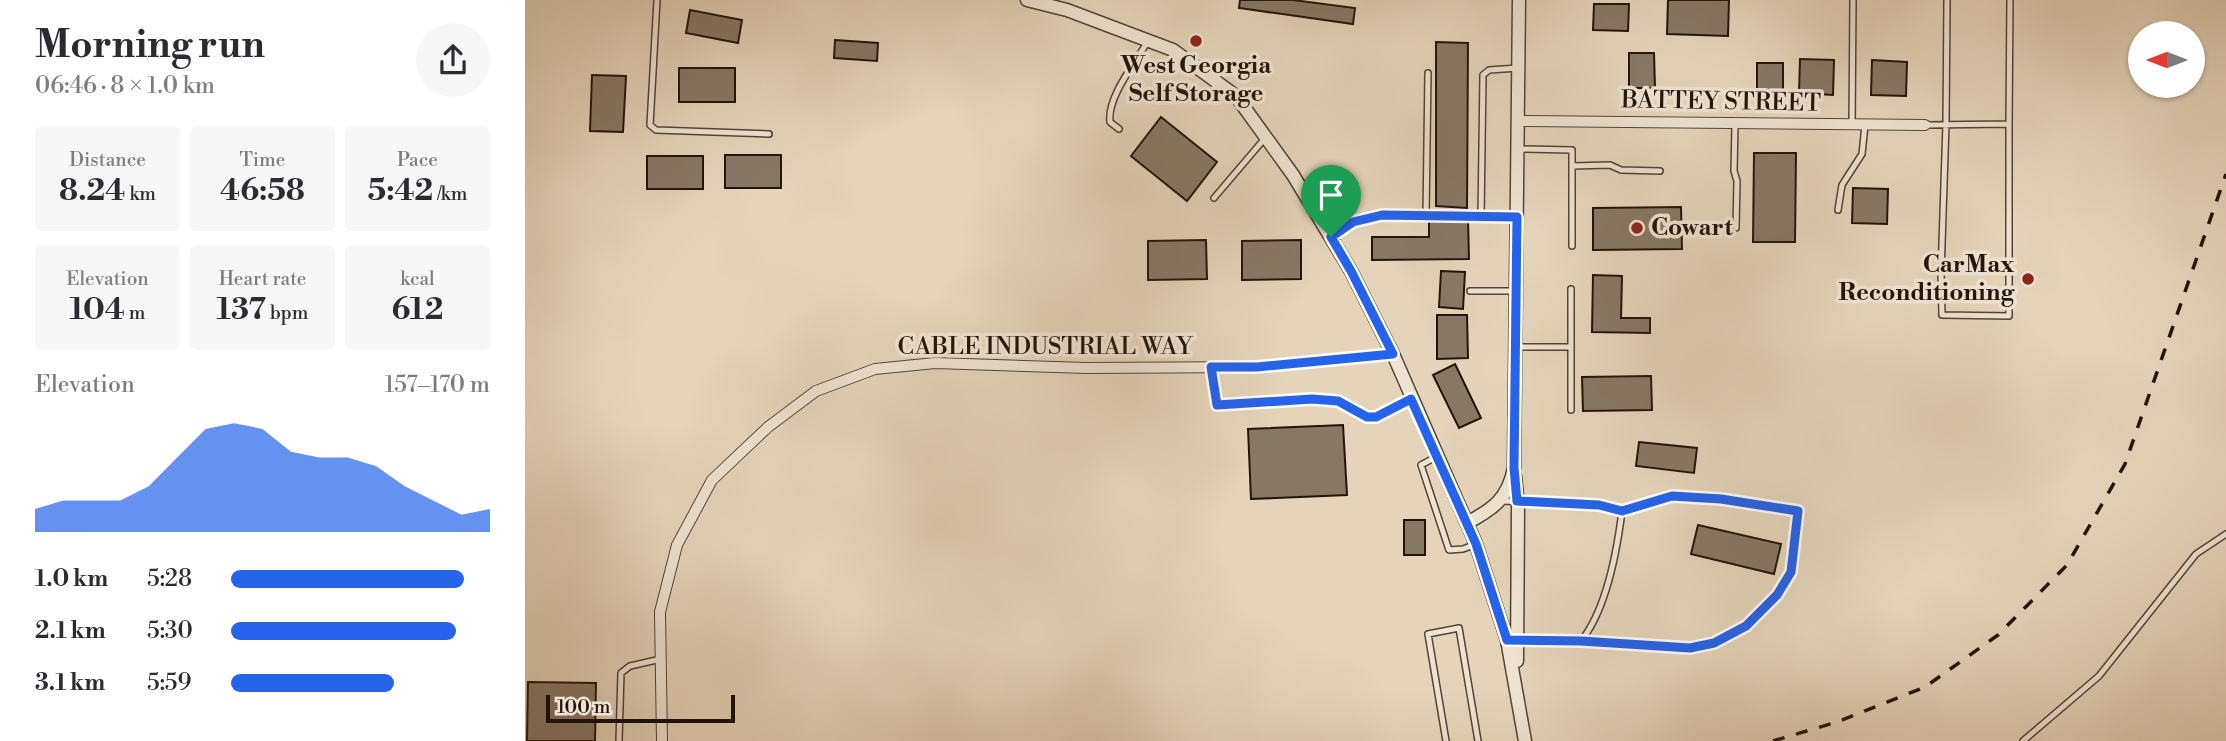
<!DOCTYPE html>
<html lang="en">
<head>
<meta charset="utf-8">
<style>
	body { margin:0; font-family:"Libre Bodoni",serif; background:#f7f7f7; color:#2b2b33; height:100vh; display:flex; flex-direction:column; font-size:26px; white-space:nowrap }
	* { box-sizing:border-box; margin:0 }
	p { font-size:23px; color:#7c7c81 }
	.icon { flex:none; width:38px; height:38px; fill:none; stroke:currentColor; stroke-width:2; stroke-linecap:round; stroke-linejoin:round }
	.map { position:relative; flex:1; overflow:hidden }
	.side { display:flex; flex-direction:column; background:#fff; width:525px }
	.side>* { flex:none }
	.needle { width:46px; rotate:270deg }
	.tools { position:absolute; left:1603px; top:21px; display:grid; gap:14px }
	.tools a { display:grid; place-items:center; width:77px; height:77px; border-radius:50%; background:#fff; box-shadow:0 2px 5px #0004; font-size:35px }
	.scale { position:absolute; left:21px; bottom:18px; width:189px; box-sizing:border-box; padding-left:7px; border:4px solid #22140a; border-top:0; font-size:19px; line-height:24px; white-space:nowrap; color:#22140a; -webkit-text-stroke:5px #eee3d2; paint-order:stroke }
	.pin { position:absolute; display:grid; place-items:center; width:60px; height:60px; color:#fff; margin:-72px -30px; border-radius:50% 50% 50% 0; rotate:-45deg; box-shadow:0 0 7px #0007 }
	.pin .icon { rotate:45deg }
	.round { display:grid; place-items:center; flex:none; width:74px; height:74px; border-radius:37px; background:#f7f7f7 }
	.summary { display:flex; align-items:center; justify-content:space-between; height:119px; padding:0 35px }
	h1 { font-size:38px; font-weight:700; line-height:52px }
	.metrics { display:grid; grid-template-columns:repeat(3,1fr); gap:10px; height:119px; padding:7px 35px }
	.metrics div { display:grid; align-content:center; border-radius:7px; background:#f7f7f7; text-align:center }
	.metrics b { font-size:30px; font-weight:700 }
	.metrics small { font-size:19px; font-weight:400 }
	.metrics p { font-size:19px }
	.chart { height:196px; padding:14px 35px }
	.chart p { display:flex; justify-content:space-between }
	.chart svg { width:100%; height:126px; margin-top:7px; fill:#2563eb; opacity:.7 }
	ul { padding:0 35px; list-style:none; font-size:23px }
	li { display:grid; grid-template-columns:112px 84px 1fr; align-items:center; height:52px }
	li i { height:18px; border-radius:9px; background:#2563eb }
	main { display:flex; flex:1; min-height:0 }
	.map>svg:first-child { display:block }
	.building { fill:#877866; stroke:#22140a; stroke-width:2 }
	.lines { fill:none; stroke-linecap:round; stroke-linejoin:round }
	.service-casing { stroke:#534436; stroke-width:8 }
	.minor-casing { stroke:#534436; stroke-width:12 }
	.tertiary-casing { stroke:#534436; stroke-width:15 }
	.service { stroke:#eee3d2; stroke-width:5 }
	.minor { stroke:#eee3d2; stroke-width:10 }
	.tertiary { stroke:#eee3d2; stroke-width:12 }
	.rail { stroke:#22140a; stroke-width:3.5; stroke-dasharray:12 12; stroke-linecap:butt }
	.route-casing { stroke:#fff; stroke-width:14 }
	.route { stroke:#2563eb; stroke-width:9 }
	.poi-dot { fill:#8f2418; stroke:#eee3d2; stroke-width:2.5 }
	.labels { text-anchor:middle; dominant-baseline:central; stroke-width:7; stroke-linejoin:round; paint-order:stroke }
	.poi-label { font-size:24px; font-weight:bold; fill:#22140a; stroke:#eee3d2 }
	.street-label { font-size:24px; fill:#22140a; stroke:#eee3d2 }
</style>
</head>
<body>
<main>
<section class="side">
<div class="summary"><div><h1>Morning run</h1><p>06:46 · 8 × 1.0 km</p></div><a class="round"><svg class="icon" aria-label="share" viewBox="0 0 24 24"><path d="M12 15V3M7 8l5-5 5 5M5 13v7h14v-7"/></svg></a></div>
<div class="metrics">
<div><p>Distance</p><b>8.24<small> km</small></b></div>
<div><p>Time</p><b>46:58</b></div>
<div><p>Pace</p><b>5:42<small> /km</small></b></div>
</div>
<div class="metrics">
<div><p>Elevation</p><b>104<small> m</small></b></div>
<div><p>Heart rate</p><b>137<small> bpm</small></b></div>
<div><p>kcal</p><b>612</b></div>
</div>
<div class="chart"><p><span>Elevation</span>157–170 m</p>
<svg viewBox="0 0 160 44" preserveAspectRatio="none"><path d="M0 44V36L10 33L20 33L30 33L40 28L50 18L60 8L70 6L80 8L90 16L100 18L110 18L120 21L130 28L140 33L150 38L160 36V44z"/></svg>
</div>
<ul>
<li><b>1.0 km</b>5:28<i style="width:90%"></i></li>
<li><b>2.1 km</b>5:30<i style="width:87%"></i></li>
<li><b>3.1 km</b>5:59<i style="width:63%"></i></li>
</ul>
</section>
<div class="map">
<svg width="1701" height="741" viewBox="0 0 1701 741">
	<rect width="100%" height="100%" fill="#e5d4ba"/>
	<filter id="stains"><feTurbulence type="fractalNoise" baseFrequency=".00286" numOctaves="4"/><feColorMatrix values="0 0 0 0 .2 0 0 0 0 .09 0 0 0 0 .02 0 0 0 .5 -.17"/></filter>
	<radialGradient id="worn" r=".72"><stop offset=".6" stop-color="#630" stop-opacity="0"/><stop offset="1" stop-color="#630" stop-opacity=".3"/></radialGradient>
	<path class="building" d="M715 0H768L830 8 828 24 714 8Z
		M1143 0H1204L1203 36 1142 34Z
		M1069 4H1104L1103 31 1068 30Z
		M165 10 217 20 213 43 161 33Z
		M310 40 353 43 352 61 309 58Z
		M911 42 943 43 942 208 911 206Z
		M1104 53H1129L1130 88H1104Z
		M1275 59 1309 60 1308 95 1274 93Z
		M1347 60 1382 62 1381 96 1346 95Z
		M1232 63H1258V98H1232Z
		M154 68H210V102H154Z
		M67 75 101 76 98 132 65 131Z
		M636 117 692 162 662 201 606 156Z
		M1229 153H1271L1270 242H1228Z
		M200 155H256V188H200Z
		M122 156H178V189H122Z
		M1328 188 1363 189 1362 224 1327 223Z
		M1156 207 1157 249 1068 250V208Z
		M943 220 944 259 847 260V237H904V221Z
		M681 240 682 279 623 280V241Z
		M776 240V279L717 280V241Z
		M916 271 940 272 938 309 914 307Z
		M1068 275 1097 276 1096 318H1125V333L1067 332Z
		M912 315H942L943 358 912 359Z
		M930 364 956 418 934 428 908 375Z
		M1126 376 1127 410 1058 411 1057 377Z
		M818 425 822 495 726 499 723 429Z
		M1114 442 1172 448 1169 473 1111 466Z
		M879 520H900V555H879Z
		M1173 525 1256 544 1249 574 1166 554Z
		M3 682 71 683 70 741H2Z"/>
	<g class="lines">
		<defs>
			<path id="service" d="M132 0 125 125 131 130 244 134
				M1422 0 1421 124 1416 274 1417 315 1484 316V124
				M1210 124 1209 171 1212 181 1211 228
				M1327 125 1328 0
				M1400 125 1484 124 1485 0
				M594 129 585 122C582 97 610 63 623 41
				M993 149 1047 150V246
				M1047 166 1085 165 1096 170 1135 171
				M689 198 741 137
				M1313 210 1317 185 1337 154 1340 125
				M901 215 903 73
				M956 216 958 75 964 70 993 68
				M806 237 828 222 857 215 992 217
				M1046 289V347
				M945 291H991
				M991 347H1046V410
				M686 367 692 405 787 399 813 401 842 417H851L886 399
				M911 457 896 465 924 550 938 549 951 544
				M977 501 1074 505 1097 511
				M992 640 1056 641 1165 648 1189 643 1221 626 1252 595 1266 572 1273 511 1196 499 1147 496 1097 511C1092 551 1081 610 1056 641
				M94 741 96 673 105 666 136 659
				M921 741 903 634 934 628 953 741
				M1498 741 1574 676 1671 554 1701 534"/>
			<path id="minor" d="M992 121 1400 125
				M137 741 135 612 152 545 187 480 243 427 291 391 350 369 410 363 561 368 732 367 868 354"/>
			<path id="tertiary" d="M502 0 542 10 648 50 711 96 768 175 826 271 868 354 951 544 982 640 1000 741
				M990 476 993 506 992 661
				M942 523C968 509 983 499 989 468L994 0"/>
		</defs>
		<use href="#service" class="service-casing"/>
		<use href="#minor" class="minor-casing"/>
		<use href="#tertiary" class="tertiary-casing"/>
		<use href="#service" class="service"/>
		<use href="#minor" class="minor"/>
		<use href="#tertiary" class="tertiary"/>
		<path class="rail" d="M1248 741 1312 722 1400 687 1473 635 1542 565 1600 464 1701 174"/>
	</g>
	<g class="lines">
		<defs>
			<path id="route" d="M857 215 992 217 989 468 992 501 1074 505 1097 511 1147 496 1196 499 1273 511 1266 572 1252 595 1221 626 1189 643 1165 648 1056 641 982 640 951 544 886 399 851 417H842L813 401 787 399 692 405 686 367H732L868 354 826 271 806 237 828 222Z"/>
		</defs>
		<use href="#route" class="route-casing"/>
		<use href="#route" class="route"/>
	</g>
	<g class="poi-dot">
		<circle cx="671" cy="41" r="7"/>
		<circle cx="1112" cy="228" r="7"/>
		<circle cx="1503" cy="279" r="7"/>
	</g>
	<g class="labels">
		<g class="poi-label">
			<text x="671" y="66">West Georgia<tspan x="671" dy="28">Self Storage</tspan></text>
			<text x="1126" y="228" text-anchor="start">Cowart</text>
			<text x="1489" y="265" text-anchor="end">CarMax<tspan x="1489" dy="28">Reconditioning</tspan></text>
		</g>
		<g class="street-label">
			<text transform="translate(1196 102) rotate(1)">BATTEY STREET</text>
			<text x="520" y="347">CABLE INDUSTRIAL WAY</text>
		</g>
	</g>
	<rect width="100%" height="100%" filter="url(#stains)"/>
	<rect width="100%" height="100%" fill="url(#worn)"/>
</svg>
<div class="tools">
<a><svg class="needle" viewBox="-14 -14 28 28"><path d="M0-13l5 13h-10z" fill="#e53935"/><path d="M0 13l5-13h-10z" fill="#7c7c81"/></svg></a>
</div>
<div class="scale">100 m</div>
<div class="pin" style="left:806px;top:237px;background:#1e9e55"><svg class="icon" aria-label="arrive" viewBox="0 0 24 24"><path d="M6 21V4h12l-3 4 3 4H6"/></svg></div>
</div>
</main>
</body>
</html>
